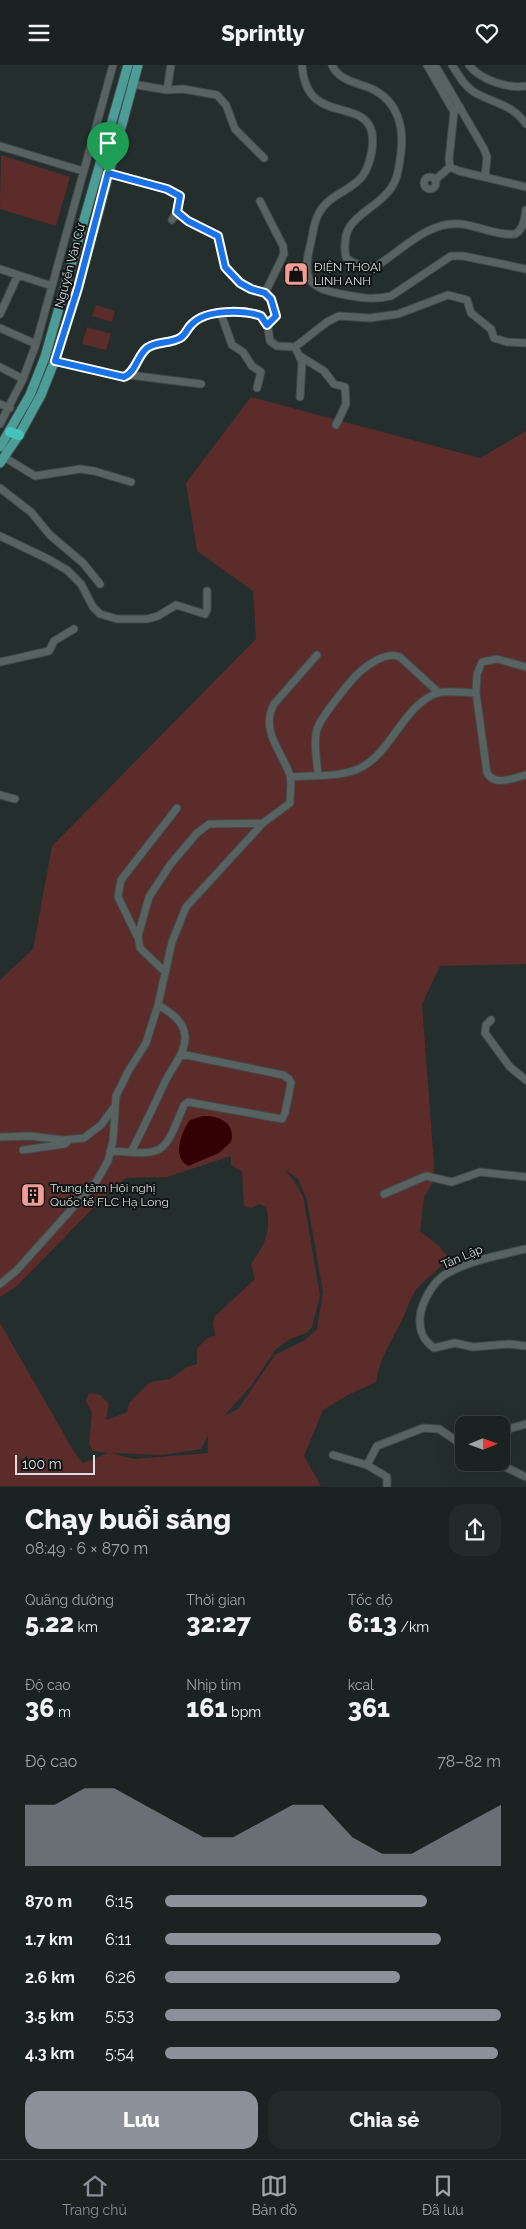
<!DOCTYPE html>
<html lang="vi">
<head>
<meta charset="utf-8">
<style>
	body { margin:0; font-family:Raleway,sans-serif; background:#232a2a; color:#f1f3f6; height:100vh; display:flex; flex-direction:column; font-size:19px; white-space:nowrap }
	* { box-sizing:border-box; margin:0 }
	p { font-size:16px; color:#9fa4a5 }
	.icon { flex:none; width:28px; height:28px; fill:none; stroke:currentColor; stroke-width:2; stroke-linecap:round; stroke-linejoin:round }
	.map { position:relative; height:1422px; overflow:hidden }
	.panel { display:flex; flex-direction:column; background:#1a2222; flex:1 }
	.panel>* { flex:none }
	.needle { width:32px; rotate:89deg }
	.buttons { position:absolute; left:455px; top:1351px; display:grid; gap:10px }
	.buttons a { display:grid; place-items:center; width:55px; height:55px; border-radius:10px; background:#1a2222; box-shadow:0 5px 20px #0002,0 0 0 1px #383f40; font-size:25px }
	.scale { position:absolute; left:15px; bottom:12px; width:80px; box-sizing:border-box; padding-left:5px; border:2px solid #d8dfde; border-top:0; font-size:14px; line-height:18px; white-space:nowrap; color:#d8dfde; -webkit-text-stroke:4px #101514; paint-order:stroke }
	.pin { position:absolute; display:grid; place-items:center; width:42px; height:42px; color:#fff; margin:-51px -21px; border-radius:50% 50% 50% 0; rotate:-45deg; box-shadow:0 0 5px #0007 }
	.pin .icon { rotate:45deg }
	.round { display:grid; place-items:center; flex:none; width:52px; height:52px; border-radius:15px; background:#232a2a }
	.headline { display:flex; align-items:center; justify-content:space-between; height:85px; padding:0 25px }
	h1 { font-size:28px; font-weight:800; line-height:38px }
	.metrics { display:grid; grid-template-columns:repeat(3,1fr); gap:8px; height:85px; padding:5px 25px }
	.metrics div { display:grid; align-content:center }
	.metrics b { font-size:25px; font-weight:800 }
	.metrics small { font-size:14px; font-weight:400 }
	.metrics p { font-size:14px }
	.chart { height:140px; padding:10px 25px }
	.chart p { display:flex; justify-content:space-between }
	.chart svg { width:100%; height:90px; margin-top:5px; fill:#8c9099; opacity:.7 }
	.action { display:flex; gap:10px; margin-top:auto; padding:10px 25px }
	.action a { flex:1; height:58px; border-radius:15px; background:#8c9099; color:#fff; font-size:20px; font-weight:800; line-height:58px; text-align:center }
	.action a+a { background:#232a2a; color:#f1f3f6 }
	ul { padding:0 25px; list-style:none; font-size:16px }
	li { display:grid; grid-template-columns:80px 60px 1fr; align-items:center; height:38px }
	li i { height:12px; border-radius:6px; background:#8c9099 }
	header { display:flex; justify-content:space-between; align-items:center; height:65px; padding:0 25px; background:#1a2222; font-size:22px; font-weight:800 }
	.tab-bar { display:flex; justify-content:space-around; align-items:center; height:70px; border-top:1px solid #383f40; background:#1a2222; font-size:14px; color:#9fa4a5 }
	.tab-bar a { display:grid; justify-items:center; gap:2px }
	.tab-bar .active { color:#8c9099 }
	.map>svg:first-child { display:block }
	.green { fill:#5c2c2a; fill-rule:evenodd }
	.water { fill:#330104 }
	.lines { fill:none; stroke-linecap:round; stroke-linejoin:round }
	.minor-casing { stroke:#414a49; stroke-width:9 }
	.major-casing { stroke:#414a49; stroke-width:11 }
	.highway-casing { stroke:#414a49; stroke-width:12 }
	.minor { stroke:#576261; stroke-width:7 }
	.major { stroke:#4c9d98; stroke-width:9 }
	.highway { stroke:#44c4bd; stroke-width:10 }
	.route-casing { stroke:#fff; stroke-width:10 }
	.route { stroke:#1a73e8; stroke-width:6 }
	.labels { text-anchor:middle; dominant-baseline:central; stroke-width:4; stroke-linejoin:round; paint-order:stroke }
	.street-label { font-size:12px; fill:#d8dfde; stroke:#101514 }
	.poi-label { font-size:12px; fill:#d8dfde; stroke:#101514; text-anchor:start }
</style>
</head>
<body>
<header><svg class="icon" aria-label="menu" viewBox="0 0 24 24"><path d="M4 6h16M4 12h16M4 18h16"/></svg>Sprintly<svg class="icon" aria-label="heart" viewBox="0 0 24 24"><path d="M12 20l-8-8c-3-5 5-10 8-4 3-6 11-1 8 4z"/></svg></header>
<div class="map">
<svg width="526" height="1422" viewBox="0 0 526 1422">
	<rect width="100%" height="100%" fill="#232e2d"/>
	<path class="green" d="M1 90 70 112 56 161 0 144Z
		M96 240 115 246 112 257 92 251Z
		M87 262 111 269 106 285 82 279Z
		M251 332 480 393 526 366V899L440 901 422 939 434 1099 433 1117 424 1132 420 1166 439 1181 447 1191C438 1207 433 1208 421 1219 410 1230 408 1244 401 1257 391 1277 379 1294 376 1317L348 1330 323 1345 304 1391 321 1421H0V1258L76 1390 83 1398 108 1388 93 1386 89 1379 92 1348 86 1336 89 1328 100 1330 109 1339 106 1355 127 1347 129 1338 150 1317 170 1314 187 1302 197 1299V1284L205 1275 215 1270 213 1259 215 1251 255 1214 251 1199C265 1179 272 1167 266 1142L259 1139 252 1143 244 1141 242 1107 231 1100V1091L167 1112 126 1113 105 1131 17 1221 0 1232V915L33 884 52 781 256 574 253 526 197 486 186 418ZM285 1105 298 1114 307 1135 323 1227 317 1264 305 1275 275 1290 238 1344 224 1351 251 1321 276 1284 290 1274 307 1268 312 1262 320 1231 303 1131 294 1116ZM208 1370V1388L134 1394 111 1388 163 1390 201 1384Z"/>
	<path class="water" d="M203 1051C220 1050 236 1059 231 1077L219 1088 188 1101C171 1092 182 1066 190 1055Z"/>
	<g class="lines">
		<defs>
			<path id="minor" d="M302 0C306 62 364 31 372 68 374 79 371 95 366 105 357 125 329 128 319 148 314 156 313 168 311 177 301 216 308 223 346 230 362 233 375 235 391 231L451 191H463L526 204
				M332 0C338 16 360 18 374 25 398 37 404 63 401 87 399 102 398 116 388 127 366 152 339 152 346 193 355 200 364 202 375 202 401 186 429 155 461 159 479 161 497 171 515 169 524 164 524 155 526 145
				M427 0 454 47
				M435 0 484 84 487 92 485 112
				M452 0C458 9 464 21 474 27 494 39 511 38 526 59
				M469 0C480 15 509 24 526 21
				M132 19 167 25 183 24 217 30 226 40 235 64 264 93
				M167 25 171 0
				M460 42 454 47 449 94 450 102 459 106 526 122
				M0 81 83 106
				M108 108 167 124 180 131 177 147 188 156 218 171 225 202 240 218 251 225 265 228 271 234 275 251 267 260
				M424 118a6 6 0 1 1 12 0a6 6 0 1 1-12 0Z
				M435 115 450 102
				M260 136 283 181 284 189 265 228
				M172 155 177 147
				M0 204 52 221
				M0 249 18 210
				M221 249 232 280 243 287 252 301 261 307 257 323
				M0 263 36 279
				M295 282 302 297 300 332
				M300 291 324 306 334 319 345 322 346 339 336 360
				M55 295 123 312C136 307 137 291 147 283 156 276 170 279 180 273 186 270 187 263 191 259 206 244 244 245 261 251L267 257 270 276 277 281 295 282 327 257 339 251 370 253 398 249 448 230 467 235 471 248 491 264 494 273 507 277 526 278
				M0 302 23 314
				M129 310 201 319
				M0 339 10 343
				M0 359 23 314 36 279 113 0
				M4 392 35 411 80 404 94 406 131 417
				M0 423 31 447 50 470 83 498 100 519
				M0 471 48 494 67 505 81 519 93 542 100 549 117 554H147L158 551 176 540 205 549 207 545V526
				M0 597 49 586 54 576 74 564
				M476 628 487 708C496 722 512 713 526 710
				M318 710C317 695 313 678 317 664 321 652 352 613 362 605 372 597 388 587 400 592L439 628
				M291 712C313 710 342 713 362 702 392 686 405 638 438 628 448 625 464 628 476 628L477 609 482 597 497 594 526 602
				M0 730 15 734
				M137 871 118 832 121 815 177 743
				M164 906 140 883 138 871 149 832 170 800 197 768 209 759 263 758
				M491 955 486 960 485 968 510 1002 526 1015
				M0 1072 30 1071 64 1075 84 1073 101 1060 115 1041
				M23 1085 65 1079 68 1076
				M110 1086C166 1090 163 1091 184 1040L188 1037 282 1054 285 1048 291 1018 289 1014 283 1010 181 989
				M131 1087C143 1064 154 1040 165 1017 172 1002 186 988 185 971 184 956 170 947 158 940
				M384 1129 426 1111 452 1117 480 1107 526 1112
				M526 1184C500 1190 471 1195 448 1208 434 1214 421 1238 420 1253 419 1266 423 1275 434 1283L455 1278 473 1282 509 1279 526 1281
				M0 1219 16 1206 96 1117 108 1096 113 1076 116 1031 129 1005 146 978 158 940 172 877 186 842 263 758 290 738C290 729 292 718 290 710 281 685 260 666 274 639L317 590
				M501 1366 526 1359
				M333 1390 367 1400 387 1412V1422
				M497 1398 526 1412
				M367 1400 377 1381 423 1363 439 1364 464 1381"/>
			<path id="major" d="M0 382 30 330 45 292 128 0
				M0 398 19 370 41 330 55 295 78 223 138 0"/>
			<path id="highway" d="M10 367 19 370"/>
		</defs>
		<use href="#minor" class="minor-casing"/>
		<use href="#major" class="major-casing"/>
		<use href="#highway" class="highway-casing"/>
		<use href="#minor" class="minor"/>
		<use href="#major" class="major"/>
		<use href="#highway" class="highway"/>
	</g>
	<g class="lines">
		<defs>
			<path id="route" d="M108 108 167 124 180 131 177 147 188 156 218 171 225 202 240 218 251 224 265 228 271 234 276 251 267 260 261 251C244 245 206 244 192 259 187 263 186 270 180 273 170 279 156 276 147 283 137 291 136 307 124 312L55 296 78 223Z"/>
		</defs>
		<use href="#route" class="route-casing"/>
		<use href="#route" class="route"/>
	</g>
	<defs>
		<symbol id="shop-square" viewBox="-11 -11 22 22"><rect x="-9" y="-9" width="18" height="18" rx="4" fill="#f59c96" stroke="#101514"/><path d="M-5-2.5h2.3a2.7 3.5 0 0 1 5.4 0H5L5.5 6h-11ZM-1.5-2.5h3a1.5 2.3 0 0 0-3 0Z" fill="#111"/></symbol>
		<symbol id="building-square" viewBox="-11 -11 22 22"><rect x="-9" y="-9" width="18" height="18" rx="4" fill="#f59c96" stroke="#101514"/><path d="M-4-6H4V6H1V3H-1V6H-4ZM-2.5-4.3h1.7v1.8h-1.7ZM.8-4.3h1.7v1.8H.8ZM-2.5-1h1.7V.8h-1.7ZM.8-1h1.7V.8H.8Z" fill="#111"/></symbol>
	</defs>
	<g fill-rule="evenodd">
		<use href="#shop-square" x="282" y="195" width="28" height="28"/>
		<use href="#building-square" x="19" y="1116" width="28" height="28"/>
	</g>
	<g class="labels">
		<g class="street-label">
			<text transform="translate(70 201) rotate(-75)">Nguyễn Văn Cừ</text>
			<text transform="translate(462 1192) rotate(-23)">Tân Lập</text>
		</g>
		<g class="poi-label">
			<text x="314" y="202">ĐIỆN THOẠI<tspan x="314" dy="14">LINH ANH</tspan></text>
			<text x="50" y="1123">Trung tâm Hội nghị<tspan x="50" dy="14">Quốc tế FLC Hạ Long</tspan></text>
		</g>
	</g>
</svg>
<div class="buttons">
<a><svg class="needle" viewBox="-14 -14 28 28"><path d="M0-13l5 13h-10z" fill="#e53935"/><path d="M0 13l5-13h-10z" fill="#9fa4a5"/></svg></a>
</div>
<div class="scale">100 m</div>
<div class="pin" style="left:108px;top:108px;background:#1e9e55"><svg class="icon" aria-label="arrive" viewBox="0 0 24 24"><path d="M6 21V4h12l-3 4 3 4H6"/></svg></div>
</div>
<section class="panel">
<div class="headline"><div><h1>Chạy buổi sáng</h1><p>08:49 · 6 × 870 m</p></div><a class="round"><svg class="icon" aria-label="share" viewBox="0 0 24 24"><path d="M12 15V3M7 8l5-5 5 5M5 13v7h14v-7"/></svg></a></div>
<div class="metrics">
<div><p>Quãng đường</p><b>5.22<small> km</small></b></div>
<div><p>Thời gian</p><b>32:27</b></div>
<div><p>Tốc độ</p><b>6:13<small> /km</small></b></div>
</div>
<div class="metrics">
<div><p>Độ cao</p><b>36<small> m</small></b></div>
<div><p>Nhịp tim</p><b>161<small> bpm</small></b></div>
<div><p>kcal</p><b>361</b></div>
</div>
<div class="chart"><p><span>Độ cao</span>78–82 m</p>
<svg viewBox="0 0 160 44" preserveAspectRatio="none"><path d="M0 44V14L10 14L20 6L30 6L40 14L50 22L60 30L70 30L80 22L90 14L100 14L110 30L120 38L130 38L140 30L150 22L160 14V44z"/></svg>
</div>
<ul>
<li><b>870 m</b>6:15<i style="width:78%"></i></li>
<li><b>1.7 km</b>6:11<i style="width:82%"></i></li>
<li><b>2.6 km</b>6:26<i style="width:70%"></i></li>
<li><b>3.5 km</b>5:53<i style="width:100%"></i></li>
<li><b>4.3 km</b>5:54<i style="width:99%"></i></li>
</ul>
<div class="action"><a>Lưu</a><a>Chia sẻ</a></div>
</section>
<nav class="tab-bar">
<a class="active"><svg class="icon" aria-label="home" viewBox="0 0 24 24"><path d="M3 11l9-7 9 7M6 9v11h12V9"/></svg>Trang chủ</a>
<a><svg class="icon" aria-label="map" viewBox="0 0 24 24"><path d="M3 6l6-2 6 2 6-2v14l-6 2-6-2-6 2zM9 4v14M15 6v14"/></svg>Bản đồ</a>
<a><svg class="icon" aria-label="saved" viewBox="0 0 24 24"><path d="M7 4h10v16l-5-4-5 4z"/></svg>Đã lưu</a>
</nav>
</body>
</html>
